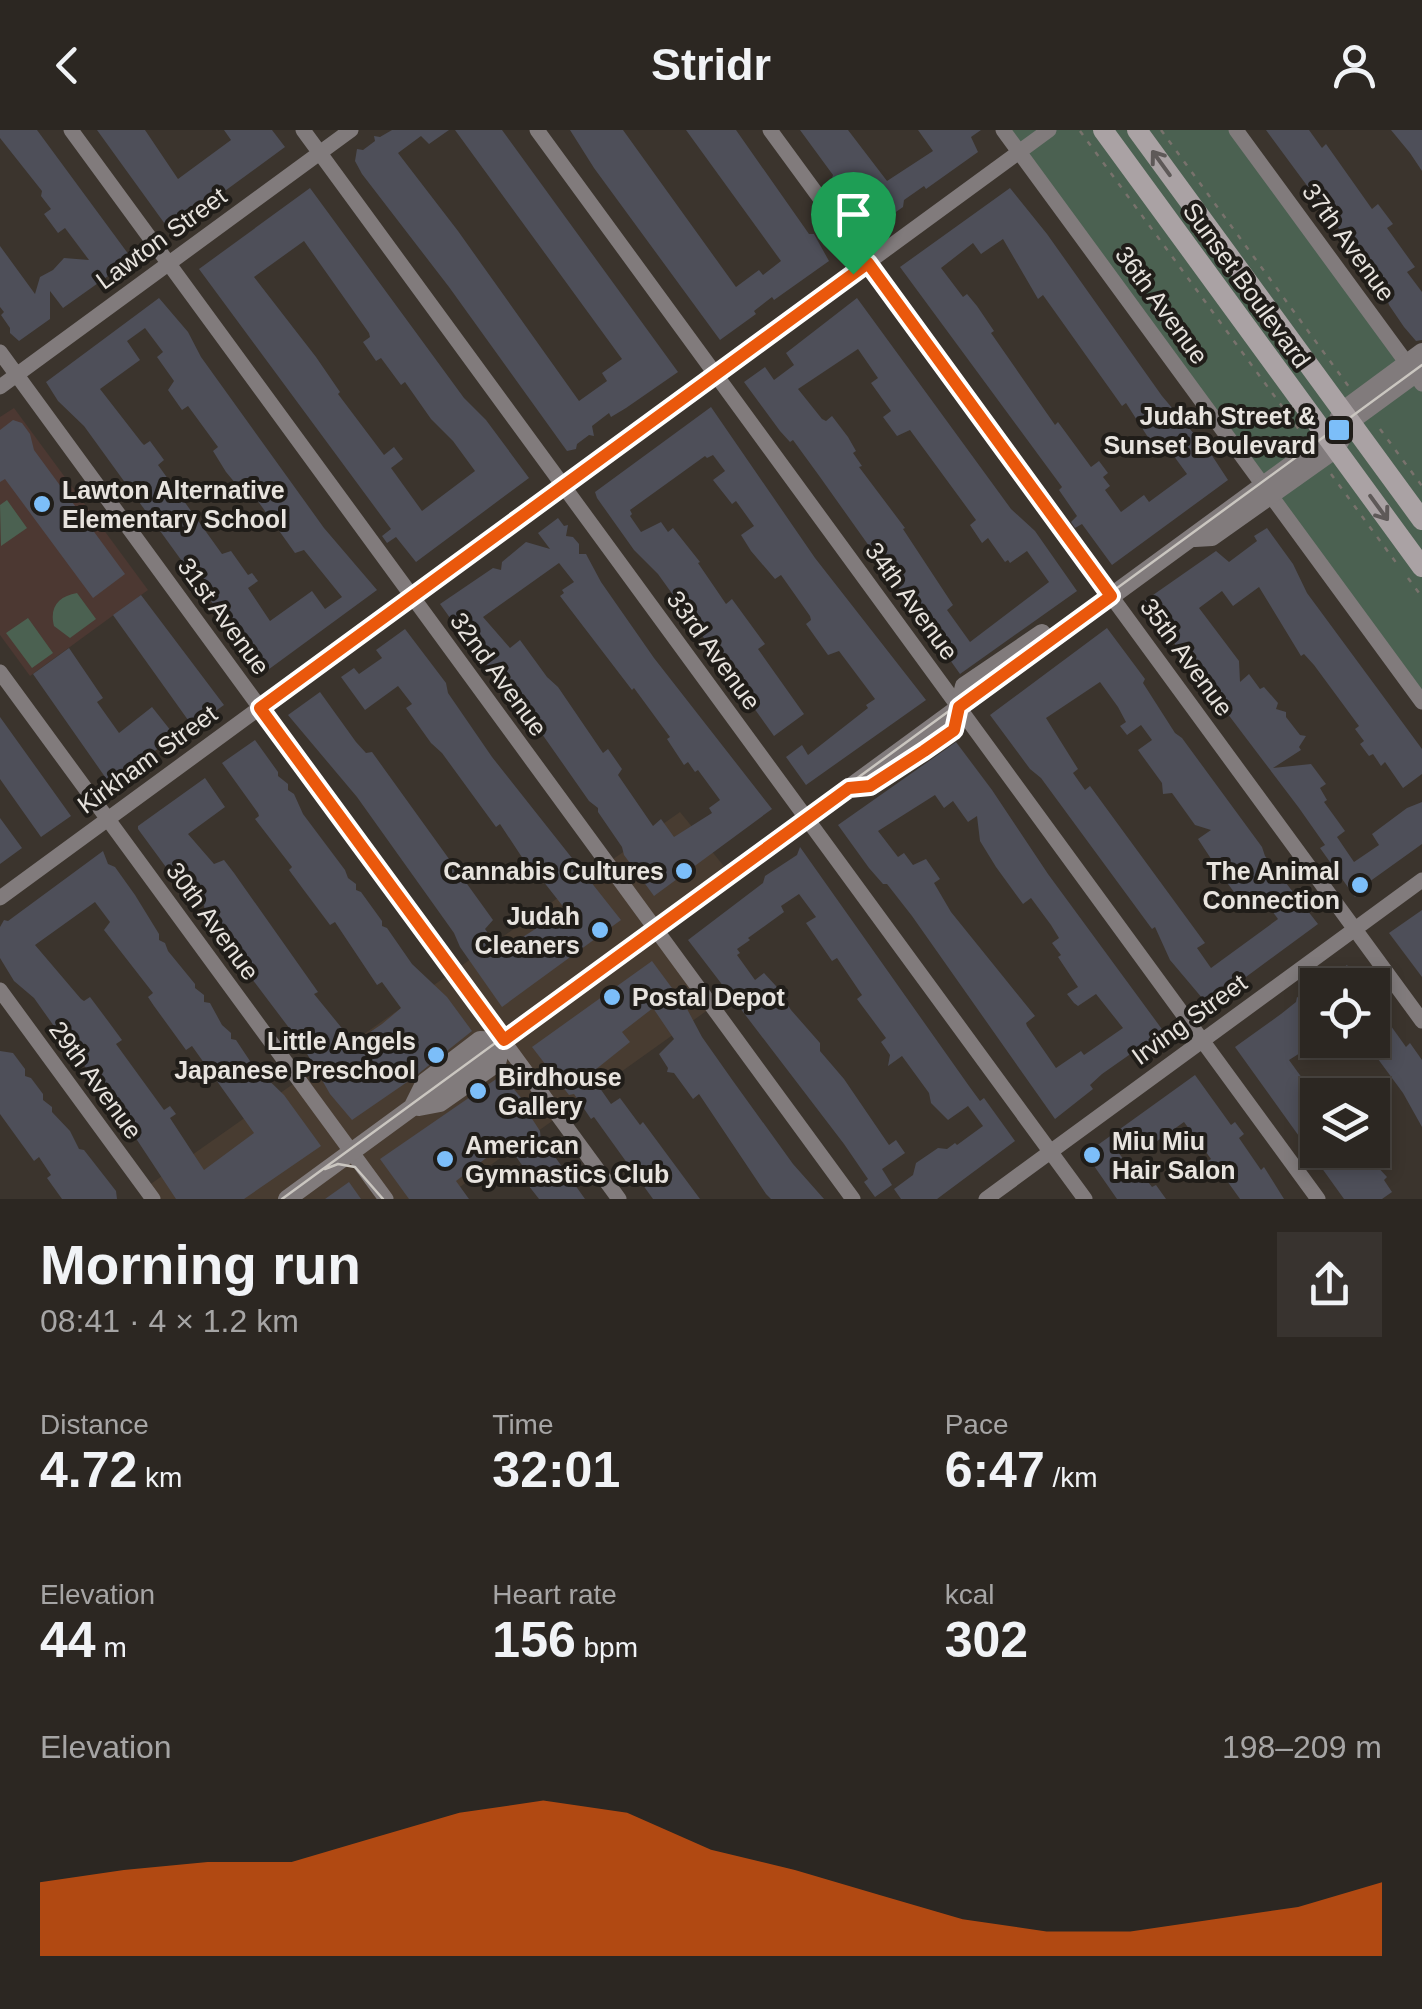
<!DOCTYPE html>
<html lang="en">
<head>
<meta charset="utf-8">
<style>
	body { margin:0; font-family:Helvetica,sans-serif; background:#38332f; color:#f1f3f6; height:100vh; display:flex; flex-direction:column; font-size:38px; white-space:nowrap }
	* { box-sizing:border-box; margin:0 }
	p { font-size:32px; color:#a6a5a5 }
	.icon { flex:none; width:55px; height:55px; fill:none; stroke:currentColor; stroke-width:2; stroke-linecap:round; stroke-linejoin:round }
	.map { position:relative; height:1069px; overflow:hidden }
	.drawer { display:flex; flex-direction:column; background:#2c2722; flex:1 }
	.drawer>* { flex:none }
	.fabs { position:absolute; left:1300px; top:838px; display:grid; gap:20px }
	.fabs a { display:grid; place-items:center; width:90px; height:90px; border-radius:0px; background:#2c2722; box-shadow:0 5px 15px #0003,0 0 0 2px #484440; font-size:50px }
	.pin { position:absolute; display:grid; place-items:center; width:85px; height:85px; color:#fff; margin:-102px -42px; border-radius:50% 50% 50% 0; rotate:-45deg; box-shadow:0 0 10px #0007 }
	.pin .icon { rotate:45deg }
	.round { display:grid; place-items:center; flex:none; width:105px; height:105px; border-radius:0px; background:#38332f }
	.overview { display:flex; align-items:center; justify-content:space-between; height:170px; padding:0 40px }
	h1 { font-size:55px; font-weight:700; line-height:75px }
	.stats { display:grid; grid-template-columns:repeat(3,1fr); gap:15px; height:170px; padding:10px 40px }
	.stats div { display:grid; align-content:center }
	.stats b { font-size:50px; font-weight:700 }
	.stats small { font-size:28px; font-weight:400 }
	.stats p { font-size:28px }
	.chart { height:280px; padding:20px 40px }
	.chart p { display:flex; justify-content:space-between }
	.chart svg { width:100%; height:180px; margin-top:10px; fill:#ea580c; opacity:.7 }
	header { display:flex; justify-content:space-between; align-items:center; height:130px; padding:0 40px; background:#2c2722; font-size:45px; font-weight:700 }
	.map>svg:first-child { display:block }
	.built { fill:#483c31 }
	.education { fill:#4c3832 }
	.green { fill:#4b6151 }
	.building { fill:#4e4f59; fill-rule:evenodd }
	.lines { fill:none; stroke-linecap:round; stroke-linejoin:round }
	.path { stroke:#78726c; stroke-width:2.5; stroke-dasharray:5 8; stroke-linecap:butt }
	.minor { stroke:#817b7c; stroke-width:15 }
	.tertiary { stroke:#817b7c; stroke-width:18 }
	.secondary { stroke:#aaa2a4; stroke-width:20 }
	.tram { stroke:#cac6c0; stroke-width:2.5 }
	.oneway { stroke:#5e5958 }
	.route-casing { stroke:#fff; stroke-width:20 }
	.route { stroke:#ea580c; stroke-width:12 }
	.poi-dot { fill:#7cbef9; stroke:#201d19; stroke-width:4 }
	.labels { text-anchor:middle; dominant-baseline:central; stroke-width:8; stroke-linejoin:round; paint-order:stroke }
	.street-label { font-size:25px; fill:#e7e3de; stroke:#201d19 }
	.poi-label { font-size:25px; font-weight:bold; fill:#e7e3de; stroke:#201d19; text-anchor:end }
</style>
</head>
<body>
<header><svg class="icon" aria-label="back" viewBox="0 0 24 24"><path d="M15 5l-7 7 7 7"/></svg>Stridr<svg class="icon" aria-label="person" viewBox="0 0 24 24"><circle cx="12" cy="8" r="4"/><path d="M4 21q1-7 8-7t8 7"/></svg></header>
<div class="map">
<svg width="1422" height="1069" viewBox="0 0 1422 1069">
	<rect width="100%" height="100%" fill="#3b342d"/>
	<path class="built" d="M680 682 731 745 656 800 712 877 443 1069H153L145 1058Z"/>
	<path class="education" d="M14 278 148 460 30 546 0 505V287Z"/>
	<path class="green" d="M1004 0H1236L1422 254V572Z
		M7 370 27 398 1 416 0 375Z
		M77 463 96 489 70 508 54 496C49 477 59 466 77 463Z
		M28 488 53 523 32 538 6 503Z"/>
	<path class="building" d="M0 0H37L132 129 63 178 50 161V189L19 211 10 203V198L1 185 4 182 0 177V116L35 164 40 147 53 140 64 128 89 130 65 98 58 103 44 84 51 79 41 66 42 61 0 8Z
		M97 0H145L178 49 231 10 224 0H272L285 17 170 101Z
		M392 0H449L429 14 421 6 398 23 458 101 579 271 607 251 602 243 622 229 455 0H502L678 242 626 278 611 287 609 283 592 296 594 306 589 305 577 314 576 319 567 321 449 157 362 44 355 31 357 19 363 20 375 11 374 6 380 7Z
		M570 0H623L736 157 759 140 763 145 781 131 686 0H736L809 104H814L829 131 774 170 772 167 754 181 756 184 720 210 594 38Z
		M800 0H848L887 51 933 21 918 0H981L971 7 978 22 926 59 924 56 904 70 903 77 873 98 837 49 831 51 833 45Z
		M1266 0H1309L1322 18 1326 14 1372 79 1378 74 1393 94 1387 98 1415 137 1407 142 1422 162V210L1416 211 1404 197 1389 175 1384 160Z
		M1391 0H1422V41L1410 23Z
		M310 58 464 268 486 290 529 348 416 432 396 407 387 413 382 406 391 399 199 139ZM304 111 369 203 370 207 363 212 376 231 381 228 401 255 405 252 431 289 453 311 475 341 422 381 391 338 403 329 394 317 384 325 338 264 340 262 316 227 254 147Z
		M1010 58 1047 104 1162 266 1211 324 1228 350 1112 435 1082 394 1075 398 1071 392 1077 386 1059 360 1062 357 900 137ZM1003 109 1038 169 1043 165 1122 276 1126 273 1151 312 1161 323 1168 318 1187 344 1149 372 1144 365 1121 382 1105 360 1110 356 1103 347 1108 343 1099 331 1091 337 1058 292 1055 295 991 203 994 201 977 176 967 164 963 167 941 138 973 113 981 124Z
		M159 168 188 202 201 227 324 398 377 460 261 545 244 525 229 496 84 296 58 271 46 252ZM145 198 163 222 157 227 174 251 168 260 182 280 188 276 218 317 213 321 226 342 236 354 242 349 295 423 304 420 342 467 325 479 312 461 270 491 248 458 258 451 252 443 248 445 231 421 222 424 158 335 164 330 150 311 144 315 142 313 100 259 140 230 127 211Z
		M857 168 1011 379 1035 401 1077 461 960 544 820 347 793 310 790 312 780 301 744 252 765 237 774 250 794 235 786 223ZM858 219 878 248 871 253 891 281 883 287 897 306 910 300 976 390 970 395 982 413 988 408 1005 432 1008 430 1010 433 1027 421 1049 452 970 512 947 480 953 475 903 399 905 398 859 337 862 336 853 323 856 321 848 307 832 286 826 291 822 289 798 259Z
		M711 277 815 428 926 570 806 655 786 627 802 615 808 625 868 578 866 575 875 569 839 521 828 525 806 494 811 490 810 486 781 445 775 449 751 421 741 405 754 396 736 371 732 374 713 350 725 341 713 325 707 328 705 326 630 380 632 384 630 386 641 402 661 392 668 402 673 398 700 432 698 433 726 474 732 469 765 514 758 519 804 584 774 606 658 444 634 420 597 368 595 362Z
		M13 290 22 293 30 304 34 320 125 444 93 468 5 349 0 352V300Z
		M558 388 564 396 568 395 566 406 573 407 579 414V424H586L601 452 654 528 772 679 654 766 624 725 622 717 598 682V678L589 671 500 544 497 546 471 517 440 474 493 438 501 440 502 432 526 412 550 419 538 403ZM559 433 574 452 562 460 564 463 560 466 632 560 634 558 670 607 667 609 684 635 688 632 695 642 698 640 720 670 709 678 712 683 674 707 661 689 653 696 618 645 622 639 608 619 603 623 558 557 547 547 520 510 510 518 483 487Z
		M1267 398 1293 434 1307 463 1422 619V644L1403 658 1385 632 1381 636 1373 624 1369 626 1360 614 1364 611 1355 599 1359 596 1314 535 1304 524 1301 526 1259 457 1233 476 1222 461 1199 478 1239 531 1240 552 1249 544 1260 559 1264 557 1278 573 1276 579 1286 582V587L1300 605 1306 606 1299 617 1301 620 1273 638 1311 634 1326 654 1320 658 1327 670 1324 672 1345 701 1337 707 1354 732 1379 715 1372 704 1407 678 1422 672V714L1369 752 1372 755 1355 767 1320 718 1325 715 1299 678 1143 472 1216 421 1229 432 1257 411 1254 406Z
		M141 465 224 575 193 597 113 485Z
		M1107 498 1145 549 1143 553 1175 603 1182 608 1262 717 1265 726 1318 794 1208 875 1170 830 1155 797 1152 799 1041 648 1030 639 990 585ZM1100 552 1118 577 1126 592 1120 596 1127 605 1141 595 1152 610 1138 620 1162 653 1163 664 1172 663 1195 695 1211 700 1198 709 1225 750 1234 762 1244 761 1254 775 1263 769 1278 789 1211 838 1197 818 1205 813 1090 656 1085 660 1073 643 1078 639 1046 588Z
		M405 499 446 553 448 563 492 627 621 790 502 877 460 817 454 803 357 667 288 585 320 562 356 612 366 623 372 622 493 790 485 799 501 821 554 787 565 779 536 742 533 744 500 694 496 697 442 623 431 613 406 578 412 574 398 556 365 580 341 547 354 538 359 544 382 528 376 520Z
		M69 518 103 568 97 572 119 603 152 577 175 606 110 654 33 544Z
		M0 587 71 686 41 707 0 649Z
		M255 610 278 642V646L288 654V660L294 664 303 684 345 740 348 748 356 754V760L361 762 382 791V796L387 798 412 834 447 867 472 901 413 948 352 990 330 964 302 915 249 845 250 838 244 837 205 783 204 775H199L171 744 138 699V696L205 648 225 677 188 704 214 734 224 730 234 743 318 862 314 864 354 913 382 894 401 878 382 852 377 855 335 792 330 795 303 759 289 740 292 737 255 689 259 686 258 683 222 633Z
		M956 612 992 660 1048 744 1167 906 1143 923 1139 918 1102 944 1090 955 1093 959 1055 989 912 786 887 754H883L869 738 838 695ZM935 665 944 678 953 671 968 692 977 686 980 711 996 737 1023 774 1031 768 1051 795 1059 808 1052 813 1061 825 1058 827 1078 857 1067 864 1074 873 1078 876 1096 864 1123 898 1084 925 1081 921 1056 938 1027 896 1026 893 1035 886 951 782 934 753 940 749 926 729 913 735 904 723 898 727 878 701Z
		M0 688 22 718 0 734Z
		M800 717 969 956 980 971 984 968 1015 1011 937 1069H901L894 1059 913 1045 916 1033 938 1018 947 1019 955 1013 957 1015 983 996 968 976 948 990 931 973 929 963 902 926 888 936 890 925 881 912 886 908 857 869 862 865 837 828 832 831 806 793 816 787 799 764 781 776 784 782 748 808 750 810 737 819 740 823 737 825 755 850 764 843 776 856 791 880 820 913V921L844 949 889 1015 896 1010 905 1023 882 1039 892 1055 875 1067 864 1052 868 1049 844 1014 688 810 763 753 765 746 797 725Z
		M103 721 108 734 115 737 135 765 159 804V810L165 813 168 821 195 854V858L204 865V872L210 873 222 895 231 903V909L236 910 252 934 284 965 321 1016 244 1069H176L106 963 70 918V912L62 907V900L56 899 34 868 14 851 0 828V797L4 790 8 791ZM95 772 110 792 104 800 153 863 148 867 154 876 186 920 192 916 254 1003 204 1040 170 988 176 984 170 976 164 980 116 914 122 910 108 891 90 867 84 871 81 869 35 815Z
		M1422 780V847L1389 803Z
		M652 831 686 877 702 907 733 951 793 1034 824 1069H771L766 1064 699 964 693 969 674 943 667 942 668 938 659 924 674 909 653 878 622 902 630 912 590 944 611 974 620 968 640 995 643 992 700 1069H653L594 987 591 989 574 964 569 965 532 917Z
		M1347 835 1361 855H1319Z
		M1318 856V894L1310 899 1319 911 1289 930 1318 970V1020H1362L1387 1047 1384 1050 1392 1062 1382 1069H1344L1235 917 1281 884 1296 872 1297 867 1300 868Z
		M1372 863 1390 886 1387 887 1391 896 1406 917 1410 913 1422 930V997L1403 963 1364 910H1372Z
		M0 921 13 923 25 939V946L31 948 43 964V970L52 977V982L70 1001 79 1019 84 1020 116 1061 117 1069H62L47 1048 51 1045 39 1027 34 1031 0 984Z
		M502 945 528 976 527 981 540 1001 541 1010 560 1008 548 1017 585 1069H539L518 1042 524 1038 515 1025 510 1020 502 1025 498 1019 456 1051 469 1069H409L380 1029Z
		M1195 945 1231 995 1235 992 1244 1004 1239 1008 1261 1040 1264 1037 1284 1069H1240L1220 1041H1215L1208 1031 1211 1029 1184 992 1146 1019 1137 1008 1118 1022 1138 1049 1143 1045 1152 1057 1156 1055 1166 1069H1117L1092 1033 1088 1022Z
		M349 1052 361 1069H325Z"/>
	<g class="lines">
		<path class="path" d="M1161 0 1349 257
			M1080 1 1300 301
			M1380 299 1422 356
			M1331 344 1400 438
			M1408 448 1422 467"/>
		<path class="minor" d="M71 0 853 1069
			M303 0 1085 1069
			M537 0 1318 1069
			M770 0 1422 891
			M1003 0 1422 572
			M1236 0 1422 254
			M0 222 619 1069
			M0 257 351 0
			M0 542 386 1069
			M0 768 1049 0
			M0 860 153 1069
			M986 1069 1422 750"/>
		<path class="tertiary" d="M1338 289 1342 281 1422 222
			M1195 408 1212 407 1336 319 1341 310
			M871 656 953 599 964 556 1042 503
			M413 976 425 952 480 910 503 911
			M419 977 440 973 497 933 503 911
			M287 1069 1422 239"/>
		<path class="secondary" d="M1103 0 1422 437
			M1137 0 1422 390"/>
		<path class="tram" d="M325 1039 338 1034 355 1037 383 1069
			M282 1069 1422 235"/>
	</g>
	<defs><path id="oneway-shaft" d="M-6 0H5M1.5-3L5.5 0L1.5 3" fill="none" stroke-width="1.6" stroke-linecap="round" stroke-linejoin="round" transform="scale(2.5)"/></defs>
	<g class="oneway">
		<use href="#oneway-shaft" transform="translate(1161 33) rotate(-126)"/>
		<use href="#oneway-shaft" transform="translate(1379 378) rotate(54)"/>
	</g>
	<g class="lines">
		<defs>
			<path id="route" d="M868 133 1111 466 959 577 954 600 924 621 870 656 849 658 504 910 260 578Z"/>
		</defs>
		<use href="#route" class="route-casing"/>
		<use href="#route" class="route"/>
	</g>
	<g class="poi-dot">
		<rect x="1327" y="288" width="24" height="24" rx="5"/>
		<circle cx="42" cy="374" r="10"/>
		<circle cx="684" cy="741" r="10"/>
		<circle cx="1360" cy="755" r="10"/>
		<circle cx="600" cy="800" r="10"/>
		<circle cx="612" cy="867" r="10"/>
		<circle cx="436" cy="925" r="10"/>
		<circle cx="478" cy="961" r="10"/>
		<circle cx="1092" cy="1025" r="10"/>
		<circle cx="445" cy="1029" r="10"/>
	</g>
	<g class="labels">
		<g class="street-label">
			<text transform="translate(161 108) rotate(-36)">Lawton Street</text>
			<text transform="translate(1349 112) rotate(54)">37th Avenue</text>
			<text transform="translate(1247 155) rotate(54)">Sunset Boulevard</text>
			<text transform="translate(1162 175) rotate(54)">36th Avenue</text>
			<text transform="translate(912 471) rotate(54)">34th Avenue</text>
			<text transform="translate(224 486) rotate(54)">31st Avenue</text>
			<text transform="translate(714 520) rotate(54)">33rd Avenue</text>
			<text transform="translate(1187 527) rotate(54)">35th Avenue</text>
			<text transform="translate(499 544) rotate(54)">32nd Avenue</text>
			<text transform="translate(147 629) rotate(-36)">Kirkham Street</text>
			<text transform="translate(213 791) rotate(54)">30th Avenue</text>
			<text transform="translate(1189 889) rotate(-36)">Irving Street</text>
			<text transform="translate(96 950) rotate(54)">29th Avenue</text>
		</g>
		<g class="poi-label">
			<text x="1316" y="286">Judah Street &amp;<tspan x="1316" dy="29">Sunset Boulevard</tspan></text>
			<text x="62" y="360" text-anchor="start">Lawton Alternative<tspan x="62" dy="29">Elementary School</tspan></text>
			<text x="664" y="741">Cannabis Cultures</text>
			<text x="1340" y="741">The Animal<tspan x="1340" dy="29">Connection</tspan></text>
			<text x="580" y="786">Judah<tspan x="580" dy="29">Cleaners</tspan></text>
			<text x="632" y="867" text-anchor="start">Postal Depot</text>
			<text x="416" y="911">Little Angels<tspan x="416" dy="29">Japanese Preschool</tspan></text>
			<text x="498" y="947" text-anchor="start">Birdhouse<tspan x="498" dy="29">Gallery</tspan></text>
			<text x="1112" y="1011" text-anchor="start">Miu Miu<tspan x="1112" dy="29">Hair Salon</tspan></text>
			<text x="465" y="1015" text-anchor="start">American<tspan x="465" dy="29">Gymnastics Club</tspan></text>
		</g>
	</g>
</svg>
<div class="fabs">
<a><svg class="icon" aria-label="locate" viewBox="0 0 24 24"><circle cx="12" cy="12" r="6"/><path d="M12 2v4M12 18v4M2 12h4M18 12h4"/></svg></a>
<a><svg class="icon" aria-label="layers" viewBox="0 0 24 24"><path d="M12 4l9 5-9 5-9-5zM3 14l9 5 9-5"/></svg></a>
</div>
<div class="pin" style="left:853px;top:144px;background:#1e9e55"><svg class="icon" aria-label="arrive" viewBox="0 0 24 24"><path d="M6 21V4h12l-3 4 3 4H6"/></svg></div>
</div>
<section class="drawer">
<div class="overview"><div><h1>Morning run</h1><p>08:41 · 4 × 1.2 km</p></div><a class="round"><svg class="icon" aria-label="share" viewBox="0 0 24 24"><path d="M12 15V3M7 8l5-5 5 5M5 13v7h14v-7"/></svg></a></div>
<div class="stats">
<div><p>Distance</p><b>4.72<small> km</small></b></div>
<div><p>Time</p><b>32:01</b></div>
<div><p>Pace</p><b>6:47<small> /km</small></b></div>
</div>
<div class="stats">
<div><p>Elevation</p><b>44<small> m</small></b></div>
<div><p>Heart rate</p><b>156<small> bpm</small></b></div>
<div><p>kcal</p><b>302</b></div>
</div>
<div class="chart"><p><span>Elevation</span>198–209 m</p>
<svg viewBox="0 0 160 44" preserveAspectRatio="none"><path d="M0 44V26L10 23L20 21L30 21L40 15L50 9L60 6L70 9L80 18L90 23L100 29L110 35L120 38L130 38L140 35L150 32L160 26V44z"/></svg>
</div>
</section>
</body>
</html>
